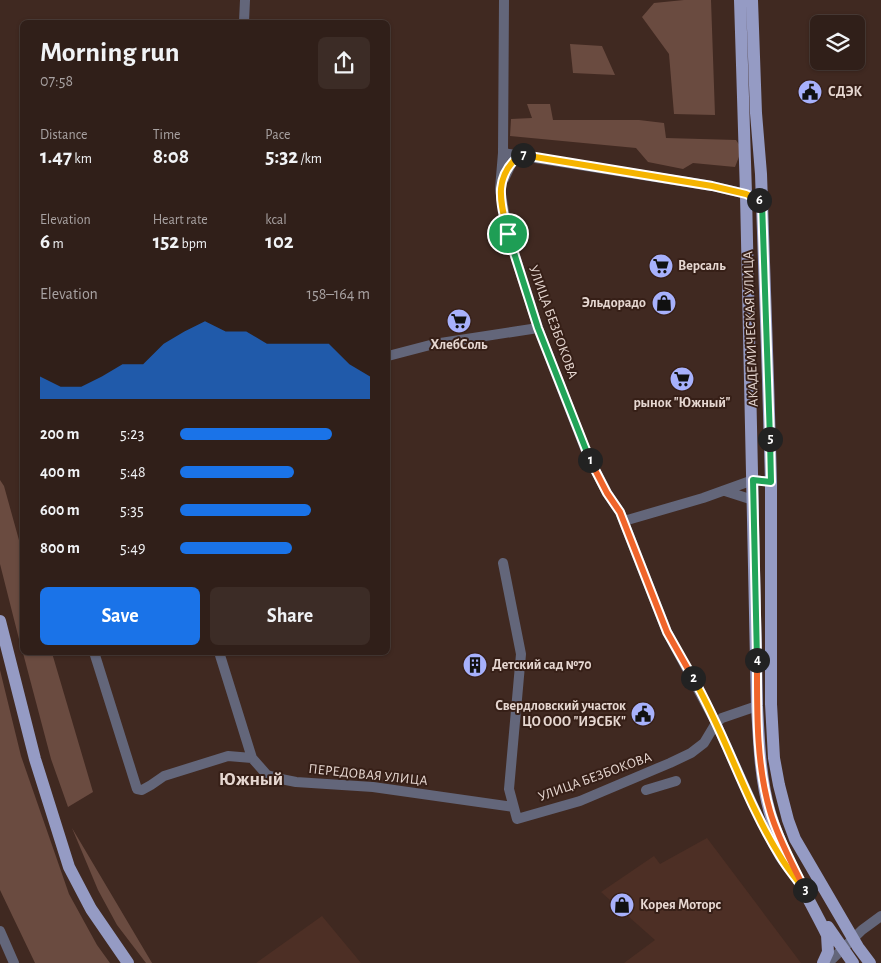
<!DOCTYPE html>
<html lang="en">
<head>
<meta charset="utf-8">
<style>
	body { margin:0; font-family:"Alegreya Sans",sans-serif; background:#3c2c26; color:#f1f3f6; height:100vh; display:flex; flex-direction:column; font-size:19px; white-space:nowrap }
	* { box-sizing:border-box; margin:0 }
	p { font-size:16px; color:#a8a2a2 }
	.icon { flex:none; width:28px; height:28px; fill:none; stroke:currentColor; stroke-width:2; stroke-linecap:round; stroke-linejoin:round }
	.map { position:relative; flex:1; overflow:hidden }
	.details { position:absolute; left:20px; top:20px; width:370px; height:635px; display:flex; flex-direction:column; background:#301f19; border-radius:8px; box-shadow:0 1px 4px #0004,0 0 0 1px #4b3d38 }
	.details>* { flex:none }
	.controls { position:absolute; left:810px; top:15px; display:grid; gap:10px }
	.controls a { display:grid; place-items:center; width:55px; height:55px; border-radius:8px; background:#301f19; box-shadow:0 1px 4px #0004,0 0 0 1px #4b3d38; font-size:25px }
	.pin { position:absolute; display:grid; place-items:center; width:42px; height:42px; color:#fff; margin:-21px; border:2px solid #fff; border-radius:50%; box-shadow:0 1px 5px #0007 }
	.km { position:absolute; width:25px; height:25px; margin:-12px; border-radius:50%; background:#222; color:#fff; font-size:14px; line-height:25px; text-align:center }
	.round { display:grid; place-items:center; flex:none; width:52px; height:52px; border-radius:8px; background:#3c2c26 }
	.headline { display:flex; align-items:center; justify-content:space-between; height:85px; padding:0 20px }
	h1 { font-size:28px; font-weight:600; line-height:38px }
	.metrics { display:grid; grid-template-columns:repeat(3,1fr); gap:8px; height:85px; padding:5px 20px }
	.metrics div { display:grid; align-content:center }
	.metrics b { font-size:21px; font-weight:600 }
	.metrics small { font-size:14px; font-weight:400 }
	.metrics p { font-size:14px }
	.chart { height:140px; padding:10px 20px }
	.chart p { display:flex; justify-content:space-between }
	.chart svg { width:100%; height:90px; margin-top:5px; fill:#1a73e8; opacity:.7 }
	.cta { display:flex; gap:10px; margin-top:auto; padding:10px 20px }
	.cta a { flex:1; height:58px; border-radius:8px; background:#1a73e8; color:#fff; font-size:20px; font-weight:600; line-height:58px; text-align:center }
	.cta a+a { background:#3c2c26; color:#f1f3f6 }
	ul { padding:0 20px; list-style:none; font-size:16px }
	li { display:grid; grid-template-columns:80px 60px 1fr; align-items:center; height:38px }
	li i { height:12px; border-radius:6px; background:#1a73e8 }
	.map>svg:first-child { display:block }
	.built { fill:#4d2f25 }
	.green { fill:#6a4b40 }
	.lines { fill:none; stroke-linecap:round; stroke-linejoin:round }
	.minor { stroke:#63667a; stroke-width:10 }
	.major { stroke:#959bc4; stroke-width:12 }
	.split-1-casing { stroke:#fff; stroke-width:10 }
	.split-2-casing { stroke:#fff; stroke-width:10 }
	.split-3-casing { stroke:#fff; stroke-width:10 }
	.split-4-casing { stroke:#fff; stroke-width:10 }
	.split-5-casing { stroke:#fff; stroke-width:10 }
	.split-6-casing { stroke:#fff; stroke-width:10 }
	.split-7-casing { stroke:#fff; stroke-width:10 }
	.split-8-casing { stroke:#fff; stroke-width:10 }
	.split-1 { stroke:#22a559; stroke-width:6 }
	.split-2 { stroke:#f0652b; stroke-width:6 }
	.split-3 { stroke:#f5b400; stroke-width:6 }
	.split-4 { stroke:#f0652b; stroke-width:6 }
	.split-5 { stroke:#22a559; stroke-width:6 }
	.split-6 { stroke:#22a559; stroke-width:6 }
	.split-7 { stroke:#f5b400; stroke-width:6 }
	.split-8 { stroke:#f5b400; stroke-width:6 }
	.labels { text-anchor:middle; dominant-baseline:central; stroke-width:4; stroke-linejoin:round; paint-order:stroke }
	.poi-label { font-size:14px; font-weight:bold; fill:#e6d7d1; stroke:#361f17; text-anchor:start }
	.street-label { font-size:14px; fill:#e6d7d1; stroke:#361f17 }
	.district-label { font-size:19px; font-weight:bold; fill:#e6d7d1; stroke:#361f17 }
</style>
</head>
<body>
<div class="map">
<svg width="881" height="963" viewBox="0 0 881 963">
	<rect width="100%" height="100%" fill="#402921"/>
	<path class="built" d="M707 838 801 963H624L655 940 601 892 654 856 660 864Z
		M322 916 361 963H256Z"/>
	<path class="green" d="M684 0H711L715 115 674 114 669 54 642 17 654 3Z
		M570 44 602 46 615 75 573 73Z
		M527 104H550L553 120H639L664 123 666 138 736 140 742 149 735 167 693 163 683 169 648 162 636 148 510 136 511 119 532 118Z
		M0 480 4 486 22 551V651L0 564Z
		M23 653H52L93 792 68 807 51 759Z
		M0 670 21 756 69 894 97 945 110 963H35L0 890Z
		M72 828 152 963H146L117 925 98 890Z"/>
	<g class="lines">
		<path class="minor" d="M504 0 503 153 500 189 508 234 528 296 538 328 588 456 607 493 620 512 667 632 716 723 759 818 780 857 789 869
			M244 22 245 0
			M503 153 712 186 746 194 762 202
			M504 179 513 160 520 155
			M388 356 434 344 538 328
			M725 491 753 500
			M624 521 703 498 753 480 771 482
			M503 563 521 654 509 789 517 819 580 801 670 763 691 753 704 743 716 723 722 718 757 706
			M94 652 137 789 142 790 151 785 164 776 228 756 252 758 267 775 281 779 296 782 373 787 513 807
			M219 652 252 758
			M646 790 676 781
			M0 931 14 963
			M828 963 862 930 881 916"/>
		<path class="major" d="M740 0 746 194 757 706C759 742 760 778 770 813 783 856 807 895 827 935L828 952 823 963
			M752 0 756 113 761 174 768 380 771 482V704L774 758 779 785 788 820 795 839 858 947 870 963
			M0 621 35 759 69 867 91 909 128 963
			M828 927 853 963"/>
	</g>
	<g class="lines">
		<defs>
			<path id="split-1" d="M508 234 538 328 590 460"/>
			<path id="split-2" d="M590 460 607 493 620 512 667 632 693 678"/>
			<path id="split-3" d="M693 678C726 735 745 800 780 856 787 868 796 879 805 890"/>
			<path id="split-4" d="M757 660C757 710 756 763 770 811 778 839 794 867 805 890"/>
			<path id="split-5" d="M757 660 753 480 771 482 770 439"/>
			<path id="split-6" d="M759 200 762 202 770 439"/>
			<path id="split-7" d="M523 155 712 186 746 194 759 200"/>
			<path id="split-8" d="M508 234C501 203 492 178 520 155H523"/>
		</defs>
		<use href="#split-1" class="split-1-casing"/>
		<use href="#split-2" class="split-2-casing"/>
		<use href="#split-3" class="split-3-casing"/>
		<use href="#split-4" class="split-4-casing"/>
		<use href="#split-5" class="split-5-casing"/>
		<use href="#split-6" class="split-6-casing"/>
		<use href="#split-7" class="split-7-casing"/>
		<use href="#split-8" class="split-8-casing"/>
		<use href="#split-1" class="split-1"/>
		<use href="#split-2" class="split-2"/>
		<use href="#split-3" class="split-3"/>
		<use href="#split-4" class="split-4"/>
		<use href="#split-5" class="split-5"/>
		<use href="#split-6" class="split-6"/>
		<use href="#split-7" class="split-7"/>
		<use href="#split-8" class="split-8"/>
	</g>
	<defs>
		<symbol id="civic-disc" viewBox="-11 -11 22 22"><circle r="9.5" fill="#a7b1fc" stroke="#361f17"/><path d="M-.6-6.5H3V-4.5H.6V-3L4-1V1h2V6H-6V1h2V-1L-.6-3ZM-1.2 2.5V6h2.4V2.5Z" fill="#111"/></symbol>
		<symbol id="supermarket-disc" viewBox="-11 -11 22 22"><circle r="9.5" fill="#a7b1fc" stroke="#361f17"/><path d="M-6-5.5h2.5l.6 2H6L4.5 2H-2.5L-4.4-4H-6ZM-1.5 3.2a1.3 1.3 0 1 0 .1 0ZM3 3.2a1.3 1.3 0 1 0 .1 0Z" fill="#111"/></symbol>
		<symbol id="shop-disc" viewBox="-11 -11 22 22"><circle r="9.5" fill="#a7b1fc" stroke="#361f17"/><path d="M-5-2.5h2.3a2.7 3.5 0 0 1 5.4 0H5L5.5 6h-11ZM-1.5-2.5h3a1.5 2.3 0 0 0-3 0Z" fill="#111"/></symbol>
		<symbol id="building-disc" viewBox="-11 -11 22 22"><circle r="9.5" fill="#a7b1fc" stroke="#361f17"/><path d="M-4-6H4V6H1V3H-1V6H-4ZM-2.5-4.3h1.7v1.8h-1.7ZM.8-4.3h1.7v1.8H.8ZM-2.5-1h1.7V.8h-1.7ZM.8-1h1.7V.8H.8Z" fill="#111"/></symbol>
	</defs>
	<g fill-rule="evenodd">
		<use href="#civic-disc" x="796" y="78" width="28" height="28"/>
		<use href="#supermarket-disc" x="647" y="252" width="28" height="28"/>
		<use href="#shop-disc" x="650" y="289" width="28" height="28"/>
		<use href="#supermarket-disc" x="445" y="307" width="28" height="28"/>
		<use href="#supermarket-disc" x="668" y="365" width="28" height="28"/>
		<use href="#building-disc" x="461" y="651" width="28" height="28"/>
		<use href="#civic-disc" x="629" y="700" width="28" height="28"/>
		<use href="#shop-disc" x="608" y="891" width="28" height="28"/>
	</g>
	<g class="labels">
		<g class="poi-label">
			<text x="828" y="92">СДЭК</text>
			<text x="678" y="266">Версаль</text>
			<text x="646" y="303" text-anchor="end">Эльдорадо</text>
			<text x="459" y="345" text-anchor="middle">ХлебСоль</text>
			<text x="682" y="403" text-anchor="middle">рынок "Южный"</text>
			<text x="492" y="665">Детский сад №70</text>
			<text x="626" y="706" text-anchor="end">Свердловский участок<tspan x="626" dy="16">ЦО ООО "ИЭСБК"</tspan></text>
			<text x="640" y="905">Корея Моторс</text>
		</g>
		<g class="street-label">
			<text transform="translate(553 322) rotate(70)">УЛИЦА БЕЗБОКОВА</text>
			<text transform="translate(751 329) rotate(-92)">АКАДЕМИЧЕСКАЯ УЛИЦА</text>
			<text transform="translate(368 775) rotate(6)">ПЕРЕДОВАЯ УЛИЦА</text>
			<text transform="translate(595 777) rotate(-20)">УЛИЦА БЕЗБОКОВА</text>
		</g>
		<g class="district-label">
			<text x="251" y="779">Южный</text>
		</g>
	</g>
</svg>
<div class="controls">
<a><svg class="icon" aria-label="layers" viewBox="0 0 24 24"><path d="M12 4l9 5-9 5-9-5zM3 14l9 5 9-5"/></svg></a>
</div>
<div class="pin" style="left:508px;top:234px;background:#1e9e55"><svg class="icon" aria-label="arrive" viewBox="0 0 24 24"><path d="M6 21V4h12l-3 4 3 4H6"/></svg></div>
<b class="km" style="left:590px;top:460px">1</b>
<b class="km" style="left:693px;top:678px">2</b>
<b class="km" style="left:805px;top:890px">3</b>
<b class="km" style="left:757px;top:660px">4</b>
<b class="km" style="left:770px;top:439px">5</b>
<b class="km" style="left:759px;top:200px">6</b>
<b class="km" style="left:523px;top:155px">7</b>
<section class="details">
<div class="headline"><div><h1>Morning run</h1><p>07:58</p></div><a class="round"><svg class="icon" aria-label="share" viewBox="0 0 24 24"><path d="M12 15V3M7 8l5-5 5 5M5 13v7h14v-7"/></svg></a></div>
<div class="metrics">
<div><p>Distance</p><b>1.47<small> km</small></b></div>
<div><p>Time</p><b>8:08</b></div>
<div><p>Pace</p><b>5:32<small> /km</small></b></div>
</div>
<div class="metrics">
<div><p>Elevation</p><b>6<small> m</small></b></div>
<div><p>Heart rate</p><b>152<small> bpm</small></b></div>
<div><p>kcal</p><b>102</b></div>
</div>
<div class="chart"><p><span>Elevation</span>158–164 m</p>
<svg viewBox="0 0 160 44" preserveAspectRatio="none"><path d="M0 44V33L10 38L20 38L30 33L40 27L50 27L60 17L70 11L80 6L90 11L100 11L110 17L120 17L130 17L140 17L150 27L160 33V44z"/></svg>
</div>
<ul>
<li><b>200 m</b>5:23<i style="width:80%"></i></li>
<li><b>400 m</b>5:48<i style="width:60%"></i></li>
<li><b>600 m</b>5:35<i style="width:69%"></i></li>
<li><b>800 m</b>5:49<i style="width:59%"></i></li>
</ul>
<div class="cta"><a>Save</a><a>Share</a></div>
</section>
</div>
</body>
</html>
